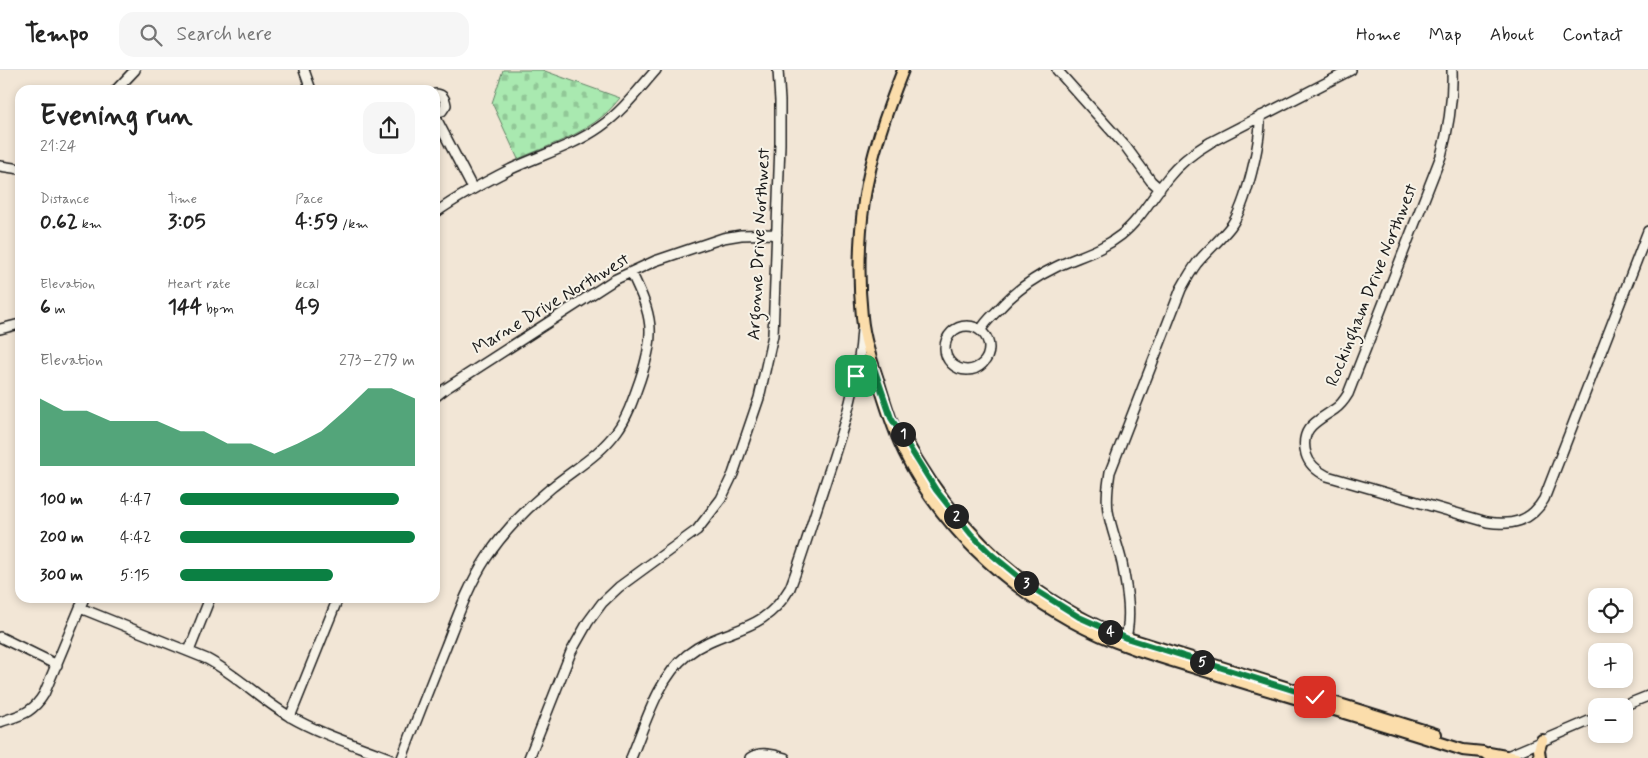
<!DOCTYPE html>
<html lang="en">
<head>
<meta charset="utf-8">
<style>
	body { margin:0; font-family:Mynerve,sans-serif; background:#f6f6f6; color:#222; height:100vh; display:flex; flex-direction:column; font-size:19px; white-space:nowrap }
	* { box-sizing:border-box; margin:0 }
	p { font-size:16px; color:#767676 }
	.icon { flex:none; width:28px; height:28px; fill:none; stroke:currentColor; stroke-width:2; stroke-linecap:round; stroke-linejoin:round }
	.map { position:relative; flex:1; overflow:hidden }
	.drawer { position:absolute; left:15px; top:15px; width:425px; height:518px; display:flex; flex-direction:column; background:#fff; border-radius:15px; box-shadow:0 2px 8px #0003 }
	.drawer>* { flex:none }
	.tools { position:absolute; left:1588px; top:518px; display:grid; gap:10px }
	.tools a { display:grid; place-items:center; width:45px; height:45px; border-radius:10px; background:#fff; box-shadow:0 2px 8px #0003; font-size:25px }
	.pin { position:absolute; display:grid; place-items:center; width:42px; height:42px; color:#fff; margin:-21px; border-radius:10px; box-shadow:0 2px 8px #0006 }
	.km { position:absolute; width:25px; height:25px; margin:-12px; border-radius:50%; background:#222; color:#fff; font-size:14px; line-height:25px; text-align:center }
	.round { display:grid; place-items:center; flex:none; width:52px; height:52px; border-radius:15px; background:#f6f6f6 }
	.headline { display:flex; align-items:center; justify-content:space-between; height:85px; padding:0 25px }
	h1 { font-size:28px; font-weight:700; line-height:38px }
	.stats { display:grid; grid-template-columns:repeat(3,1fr); gap:8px; height:85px; padding:5px 25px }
	.stats div { display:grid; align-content:center }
	.stats b { font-size:21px; font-weight:700 }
	.stats small { font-size:14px; font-weight:400 }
	.stats p { font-size:14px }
	.chart { height:140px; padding:10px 25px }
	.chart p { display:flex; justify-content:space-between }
	.chart svg { width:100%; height:90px; margin-top:5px; fill:#0b8043; opacity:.7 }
	ul { padding:0 25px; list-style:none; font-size:16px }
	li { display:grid; grid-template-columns:80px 60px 1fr; align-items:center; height:38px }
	li i { height:12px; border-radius:6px; background:#0b8043 }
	header { display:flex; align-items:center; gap:30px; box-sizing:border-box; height:70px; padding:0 25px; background:#fff; border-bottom:1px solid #e0e0e0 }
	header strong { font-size:24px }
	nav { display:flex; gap:28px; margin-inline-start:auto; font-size:18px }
	.search { width:350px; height:45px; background:#f6f6f6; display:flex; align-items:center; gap:12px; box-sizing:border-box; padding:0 18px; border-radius:15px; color:#767676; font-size:19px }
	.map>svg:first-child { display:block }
	.cemetery { fill:url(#cemetery-stones); stroke:#628266 }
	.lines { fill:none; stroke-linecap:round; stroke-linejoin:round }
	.minor-casing { stroke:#1c1c1c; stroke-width:12 }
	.major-casing { stroke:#1c1c1c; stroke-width:14 }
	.minor { stroke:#f7f3e8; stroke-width:9 }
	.major { stroke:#fbddab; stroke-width:10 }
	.route-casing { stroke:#fff; stroke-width:10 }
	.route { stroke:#0b8043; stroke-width:6 }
	.labels { text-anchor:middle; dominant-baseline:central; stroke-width:4; stroke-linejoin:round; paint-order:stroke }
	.street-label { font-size:18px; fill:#1c1c1c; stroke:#f7f3e8 }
</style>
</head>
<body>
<header>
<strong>Tempo</strong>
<div class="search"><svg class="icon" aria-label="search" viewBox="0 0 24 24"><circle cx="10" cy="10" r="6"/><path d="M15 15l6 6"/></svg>Search here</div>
<nav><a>Home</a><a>Map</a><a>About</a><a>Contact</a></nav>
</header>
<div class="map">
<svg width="1648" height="688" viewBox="0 0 1648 688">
	<defs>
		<pattern id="cemetery-stones" width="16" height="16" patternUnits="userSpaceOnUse" patternTransform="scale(1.25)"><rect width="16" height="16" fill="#a9e9b0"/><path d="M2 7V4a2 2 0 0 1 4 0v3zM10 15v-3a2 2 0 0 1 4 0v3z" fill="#91c797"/></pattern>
	</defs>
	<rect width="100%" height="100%" fill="#f2e6d6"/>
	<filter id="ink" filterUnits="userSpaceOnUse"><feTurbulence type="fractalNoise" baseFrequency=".02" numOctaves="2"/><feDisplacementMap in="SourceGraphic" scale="10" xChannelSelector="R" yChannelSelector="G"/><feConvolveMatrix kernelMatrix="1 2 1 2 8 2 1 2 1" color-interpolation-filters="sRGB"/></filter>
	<g filter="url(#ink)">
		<path class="cemetery" d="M503 0H542L620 28C615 34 610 40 604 45 580 66 547 76 518 89L492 33Z"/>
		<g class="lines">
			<defs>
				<path id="minor" d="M304 0 311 20
					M1057 0 1126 77 1151 111 1160 119
					M1452 0C1453 30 1449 57 1441 86L1348 324C1345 329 1341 335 1335 339 1318 351 1299 357 1306 384 1309 395 1317 401 1327 406L1487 452C1511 456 1531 452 1544 429L1648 161
					M116 20 135 0
					M435 24C442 24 445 28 446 35L442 41 435 43
					M435 44 438 52 473 119
					M0 96 20 99
					M435 143C459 126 485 112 511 99 541 85 573 76 600 57 622 42 639 19 656 0
					M945 278a22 22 0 1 1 44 0a22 22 0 1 1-44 0Z
					M0 259 20 254
					M981 260C985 252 992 246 998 240 1014 222 1035 207 1056 197 1079 186 1101 181 1121 165 1140 150 1152 127 1167 109 1179 93 1194 82 1211 72L1351 0
					M856 317 862 308 875 300
					M435 327 445 319 614 210 655 191 723 168 741 165 777 164
					M80 538 207 589C237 605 260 629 289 646 320 664 356 675 389 688
					M0 567 57 595
					M1124 574C1133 549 1127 519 1122 493 1118 475 1111 459 1108 441 1106 427 1108 415 1110 402L1181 219C1186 210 1191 201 1197 193 1208 180 1221 169 1231 156 1246 135 1261 72 1260 46
					M189 581 210 528
					M1623 636 1648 626
					M290 647 338 528
					M0 652C20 645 32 644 44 624L84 528
					M1505 687 1596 648
					M402 688C416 651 431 613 446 576 458 545 469 514 487 487 505 460 527 438 551 418 574 399 599 386 617 361 628 346 634 327 640 310 656 262 653 247 631 202
					M529 688 571 582 588 552 602 533 619 517 697 460 721 429 733 404 759 328 773 265 780 74V31L778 0
					M631 688C645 655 658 608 687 585 724 556 762 566 790 518 802 487 811 455 822 423 839 370 859 316 862 259
					M750 688C760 681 773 684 785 688"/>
				<path id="major" d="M903 0C886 43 871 85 864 131 859 169 858 209 862 247 864 269 872 292 879 313 886 336 893 360 904 382 939 454 1003 514 1073 552 1122 579 1178 592 1231 609 1308 632 1386 655 1463 680L1483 682 1495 688
					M904 367C949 451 1014 516 1100 557
					M1118 565 1436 664
					M1489 683 1516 688
					M1540 688 1539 680 1542 670"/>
			</defs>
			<use href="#minor" class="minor-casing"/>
			<use href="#major" class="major-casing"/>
			<use href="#minor" class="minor"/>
			<use href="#major" class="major"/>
		</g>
	</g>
	<g class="lines" filter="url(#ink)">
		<defs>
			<path id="route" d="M856 306 863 298 873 295 891 348 936 420 971 464 991 484 1031 517 1079 547 1126 568 1315 627"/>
		</defs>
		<use href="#route" class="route-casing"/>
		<use href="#route" class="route"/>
	</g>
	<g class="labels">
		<g class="street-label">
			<text transform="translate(759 174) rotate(-87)">Argonne Drive Northwest</text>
			<text transform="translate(1372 215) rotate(-68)">Rockingham Drive Northwest</text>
			<text transform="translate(551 234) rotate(-31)">Marne Drive Northwest</text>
		</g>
	</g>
</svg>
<div class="tools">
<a><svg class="icon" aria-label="locate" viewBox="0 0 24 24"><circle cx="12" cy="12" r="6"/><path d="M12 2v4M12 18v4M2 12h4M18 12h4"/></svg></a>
<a>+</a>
<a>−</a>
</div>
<div class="pin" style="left:856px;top:306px;background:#1e9e55"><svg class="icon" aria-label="arrive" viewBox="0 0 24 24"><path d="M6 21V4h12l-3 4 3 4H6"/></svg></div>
<div class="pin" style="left:1315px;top:627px;background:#d93025"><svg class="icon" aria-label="check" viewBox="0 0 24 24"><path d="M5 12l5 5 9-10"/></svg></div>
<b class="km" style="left:903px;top:364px">1</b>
<b class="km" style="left:956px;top:446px">2</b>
<b class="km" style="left:1026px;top:513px">3</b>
<b class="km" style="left:1110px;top:562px">4</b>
<b class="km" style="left:1202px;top:592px">5</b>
<section class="drawer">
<div class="headline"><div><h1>Evening run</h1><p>21:24</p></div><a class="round"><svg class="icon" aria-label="share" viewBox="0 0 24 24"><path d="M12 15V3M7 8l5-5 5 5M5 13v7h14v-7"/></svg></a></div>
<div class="stats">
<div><p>Distance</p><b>0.62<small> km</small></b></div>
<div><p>Time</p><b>3:05</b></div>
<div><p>Pace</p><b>4:59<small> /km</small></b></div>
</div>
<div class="stats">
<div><p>Elevation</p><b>6<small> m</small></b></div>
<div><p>Heart rate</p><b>144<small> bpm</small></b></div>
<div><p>kcal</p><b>49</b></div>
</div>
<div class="chart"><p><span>Elevation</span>273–279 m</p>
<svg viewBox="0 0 160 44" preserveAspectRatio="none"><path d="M0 44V11L10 17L20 17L30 22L40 22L50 22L60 27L70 27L80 33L90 33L100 38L110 33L120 27L130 17L140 6L150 6L160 11V44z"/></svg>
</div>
<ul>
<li><b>100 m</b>4:47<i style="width:93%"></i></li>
<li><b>200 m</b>4:42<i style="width:100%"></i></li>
<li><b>300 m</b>5:15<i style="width:65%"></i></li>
</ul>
</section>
</div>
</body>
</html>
